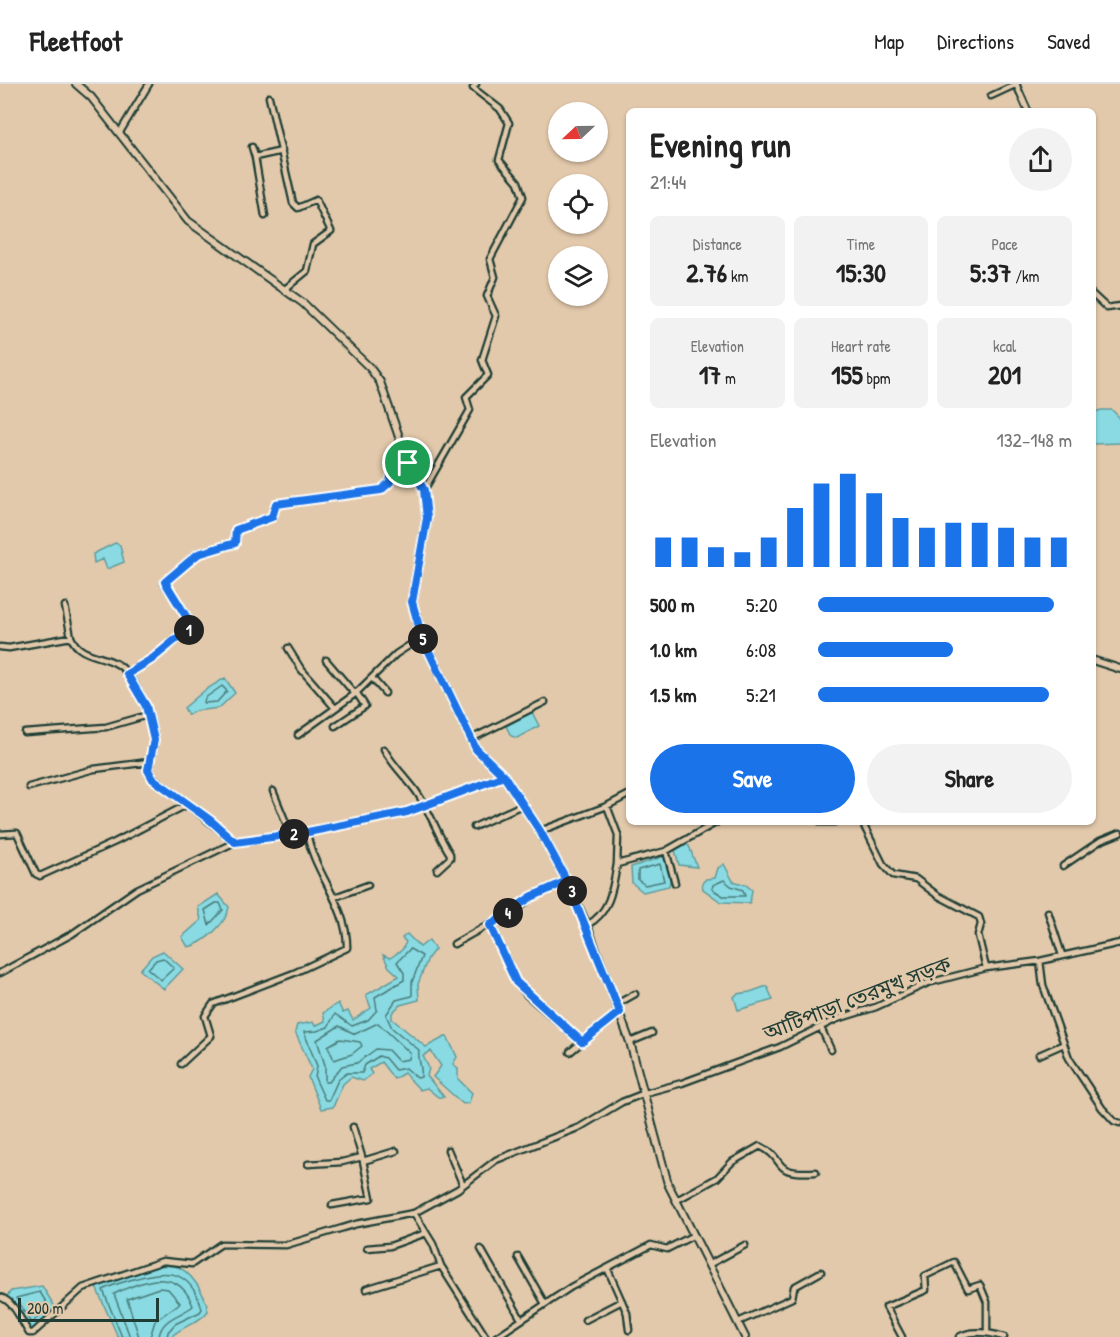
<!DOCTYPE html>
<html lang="en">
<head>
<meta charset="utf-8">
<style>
	body { margin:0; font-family:"Patrick Hand","Noto Sans Bengali",sans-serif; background:#f2f2f2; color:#222; height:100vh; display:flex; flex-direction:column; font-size:22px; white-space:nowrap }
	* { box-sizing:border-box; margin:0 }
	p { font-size:20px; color:#767676 }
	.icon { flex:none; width:33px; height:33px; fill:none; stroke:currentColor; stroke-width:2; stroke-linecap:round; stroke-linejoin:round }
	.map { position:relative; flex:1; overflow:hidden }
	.side { position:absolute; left:626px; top:24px; width:470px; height:717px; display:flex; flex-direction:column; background:#fff; border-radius:9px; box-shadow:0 2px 4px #0004 }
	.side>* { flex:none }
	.needle { width:39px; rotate:248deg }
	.tools { position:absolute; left:548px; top:18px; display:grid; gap:12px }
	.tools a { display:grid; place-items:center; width:60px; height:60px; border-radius:50%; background:#fff; box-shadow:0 2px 4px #0004; font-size:30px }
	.scale { position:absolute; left:18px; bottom:15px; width:141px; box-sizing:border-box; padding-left:6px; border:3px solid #1f3d34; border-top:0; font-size:16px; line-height:21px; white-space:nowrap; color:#1f3d34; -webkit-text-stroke:4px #e3c9ab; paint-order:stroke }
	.pin { position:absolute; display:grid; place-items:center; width:51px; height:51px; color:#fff; margin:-26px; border:3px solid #fff; border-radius:50%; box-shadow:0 2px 6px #0007 }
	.km { position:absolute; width:30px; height:30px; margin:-15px; border-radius:50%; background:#222; color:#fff; font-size:16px; line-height:30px; text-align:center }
	.round { display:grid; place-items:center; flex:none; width:63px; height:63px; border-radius:32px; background:#f2f2f2 }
	.summary { display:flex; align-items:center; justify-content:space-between; height:102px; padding:0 24px }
	h1 { font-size:33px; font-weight:700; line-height:45px }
	.metrics { display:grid; grid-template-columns:repeat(3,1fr); gap:9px; height:102px; padding:6px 24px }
	.metrics div { display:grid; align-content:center; border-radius:9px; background:#f2f2f2; text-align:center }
	.metrics b { font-size:26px; font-weight:700 }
	.metrics small { font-size:16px; font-weight:400 }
	.metrics p { font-size:16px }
	.chart { height:168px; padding:12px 24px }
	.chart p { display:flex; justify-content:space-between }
	.chart svg { width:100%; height:108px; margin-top:6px; stroke:#1a73e8; stroke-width:6 }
	.action { display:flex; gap:12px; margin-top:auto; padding:12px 24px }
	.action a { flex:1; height:69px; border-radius:36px; background:#1a73e8; color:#fff; font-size:24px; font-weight:700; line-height:69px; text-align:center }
	.action a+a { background:#f2f2f2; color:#222 }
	ul { padding:0 24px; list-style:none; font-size:20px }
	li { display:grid; grid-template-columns:96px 72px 1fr; align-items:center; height:45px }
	li i { height:15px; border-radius:8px; background:#1a73e8 }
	header { display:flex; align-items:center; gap:36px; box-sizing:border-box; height:84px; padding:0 30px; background:#fff; border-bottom:2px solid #e0e0e0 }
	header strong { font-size:28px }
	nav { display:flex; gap:33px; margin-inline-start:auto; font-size:21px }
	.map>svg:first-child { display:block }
	.water { fill:#89dae2; stroke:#5f9b9c; stroke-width:1.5 }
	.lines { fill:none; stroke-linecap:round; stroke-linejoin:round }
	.shore { stroke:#497c7a; stroke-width:1.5 }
	.street-casing { stroke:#1f3d34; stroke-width:9 }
	.secondary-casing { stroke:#1f3d34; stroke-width:10 }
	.street { stroke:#e3c9ab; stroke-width:4.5 }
	.secondary { stroke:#e3c9ab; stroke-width:6 }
	.route-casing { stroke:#fff; stroke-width:12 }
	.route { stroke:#1a73e8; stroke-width:8 }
	.labels { text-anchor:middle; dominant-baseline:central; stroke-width:6; stroke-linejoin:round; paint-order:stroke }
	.street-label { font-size:21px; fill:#1f3d34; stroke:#e3c9ab }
</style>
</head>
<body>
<header>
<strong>Fleetfoot</strong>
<nav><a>Map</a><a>Directions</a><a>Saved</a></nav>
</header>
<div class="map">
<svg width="1120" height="1253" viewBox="0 0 1120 1253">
	<rect width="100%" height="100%" fill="#e3c9ab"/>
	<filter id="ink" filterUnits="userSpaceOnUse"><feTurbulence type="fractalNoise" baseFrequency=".0167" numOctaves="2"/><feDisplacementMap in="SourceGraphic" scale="12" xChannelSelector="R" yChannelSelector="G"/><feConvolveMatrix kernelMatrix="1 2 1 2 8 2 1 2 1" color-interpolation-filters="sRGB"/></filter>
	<g filter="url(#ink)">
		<path class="water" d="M1101 326H1112L1120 334V359L1092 360V329Z
			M115 459 120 461 124 478 107 485 103 475 94 479 93 470Z
			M225 594 235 609 219 624 195 627 188 631 184 624 205 606Z
			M532 628 539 642 517 654 511 652 506 642Z
			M684 759 689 762 697 783 679 781 675 766Z
			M665 772 671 792 669 802 643 808 632 799 631 783Z
			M724 780 733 797 746 801 752 806 750 819 721 818 703 805 702 799 706 795 715 794 718 784Z
			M218 810 229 823C227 839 204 860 188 863L182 853 201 836 198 823Z
			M407 850 420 863 429 856 435 865 428 874 418 900 419 916 400 921 392 929V935L426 963 447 952 457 973 453 980 458 984V995L472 1009 469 1019 463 1020 433 993 441 982 431 967 423 972 429 984 427 992 444 1013H438L427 1004 420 1006 404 989 394 995 381 978 369 985 372 990 363 997 351 993 343 1000 333 1023 321 1025 308 993 312 985 295 948 297 941 313 938 315 942 325 937 323 929 338 919 343 929 348 927 353 936 371 924 366 911 399 892 389 883 383 871 390 874 402 866 406 858 402 854Z
			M163 867 183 885 164 905 140 886 152 872Z
			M767 902 773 916 738 926 734 913 737 910 750 908Z
			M156 1181C162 1182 169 1181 175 1182 192 1187 206 1212 208 1227 200 1239 182 1242 171 1253H118L96 1203Z
			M42 1202 55 1223 51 1231 31 1247 7 1212 11 1207Z"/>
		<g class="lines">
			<path class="shore" d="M222 602 227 607 217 618 204 619 205 614Z
				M660 780 664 797 645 801 638 796V786Z
				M724 796 731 802 743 806 745 812H723L712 805 713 801Z
				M216 819H220L223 826 209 841 205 826Z
				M410 865 422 872 412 898V912L396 916 386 931 392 944 419 966C417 976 423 983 421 993L417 994 406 984 395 986 385 974 379 972 365 981 362 989H347L338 996 329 1016H325L315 994 317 982 304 948 317 947 328 943 335 930 352 942 368 936 377 926 375 913 404 896V889L397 878Z
				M163 874 174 884 161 896 148 885 156 876Z
				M378 939 410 969 409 975 398 977 388 966 376 965 357 979 342 982 329 998H325V981L317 956 339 942 355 950Z
				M340 955 360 958 362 962 352 970 334 976 328 962Z
				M40 1208 49 1223 32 1239 16 1214Z
				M122 1253 103 1206C111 1201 121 1199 130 1196 164 1185 190 1183 202 1225L200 1228 175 1240 168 1248 167 1253
				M130 1253 114 1210C143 1196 179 1182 193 1222 181 1232 161 1234 159 1253
				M139 1253 127 1215 159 1204 168 1205 180 1219 155 1237 150 1253"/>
			<defs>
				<path id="street" d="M1016 0 1028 27
					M991 12 1017 0
					M269 13 293 119 298 124 316 116 331 147 313 160 307 187 285 205
					M120 48 149 0
					M252 63 255 73 282 67
					M255 73 265 132
					M1092 210 1107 224 1120 222
					M424 406 470 326 466 313 488 291 482 276 496 232 487 212 495 193 490 175 523 113 518 98 499 76 509 39 500 25 473 4 476 0
					M65 522 71 553
					M0 563 9 564 71 553C79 573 100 570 117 580 135 590 154 639 154 659 153 668 149 677 148 686L150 691 235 758
					M288 564 301 585 335 624
					M326 576 355 610
					M127 590 152 575 191 545V538L164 499 198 469 233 460 236 456V446L272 433 276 420 381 406 389 398 392 388 408 379
					M372 594 385 609
					M335 642 365 622 356 608
					M25 649 106 643 148 631
					M298 651 355 610 396 570 422 553
					M471 655 545 618
					M384 665C393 682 405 692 416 707 430 727 437 750 450 770V774L437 786
					M29 703 94 685 149 678
					M273 707 291 751
					M607 722 618 751 617 780
					M821 738H835
					M862 738 883 780 893 791 916 795 937 811 979 833 981 840 978 851 986 884
					M474 743 522 721
					M540 747 607 722 628 711
					M0 750 17 749 36 790 40 792 115 758 188 720
					M666 767 675 799
					M1063 782 1100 757 1120 749
					M335 813 368 801
					M1048 828 1062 871
					M490 841 516 898 527 911 582 958 620 928
					M587 841C610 829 613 804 617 780L666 767 717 738
					M454 860 523 821 531 813 567 797
					M1040 877 1043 901 1069 974 1102 1024 1114 1037 1120 1039
					M0 889 72 850 137 805 235 758 307 748 407 728 504 692
					M617 920 635 910
					M821 944 831 966
					M630 958 652 949
					M570 968 582 958
					M1039 971 1064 960
					M181 980 211 952 205 932 213 920 294 889 347 864C348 821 313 789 307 748
					M353 1043 362 1073
					M448 1066 463 1101
					M308 1080 342 1078 362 1073 363 1077
					M677 1116 717 1094 732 1078 760 1062C789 1076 768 1091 816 1088
					M332 1121 371 1114 363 1077 396 1067
					M414 1129 433 1160 441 1182 486 1253
					M367 1164 390 1162 426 1149
					M481 1165 521 1235
					M518 1173 545 1220
					M710 1180 745 1161
					M608 1186 627 1229 629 1246
					M366 1205 441 1182
					M0 1213C15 1218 21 1237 29 1249H33L83 1204 163 1177 192 1180 221 1160 286 1161 356 1140 414 1129 458 1105 496 1076 580 1043 622 1018 645 1009 682 999 780 963 837 935 876 923 928 899 986 884 1040 877 1120 859
					M585 1236 622 1217
					M738 1238 792 1214 794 1203 821 1188
					M496 1253 571 1203 651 1161 667 1165 694 1151
					M902 1253 886 1223 926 1206 925 1192 954 1178 968 1205 980 1201 987 1218V1249
					M959 1253C972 1245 990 1249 1004 1253"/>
				<path id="secondary" d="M76 0 91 13 188 137 303 219 370 284 380 298 408 379 424 406 427 434 412 518 422 553 476 665 504 692 540 747 567 797 587 841 630 958 668 1100 745 1253
					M1092 576 1120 585"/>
			</defs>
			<use href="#street" class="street-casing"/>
			<use href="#secondary" class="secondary-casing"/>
			<use href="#street" class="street"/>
			<use href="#secondary" class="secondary"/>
		</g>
	</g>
	<g class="lines" filter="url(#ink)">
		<defs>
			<path id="route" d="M408 379 392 388 390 398 381 406 276 420 272 433 236 446 235 459 198 470 165 498 192 542 152 575 127 590 146 622 154 656 148 686 153 695 210 736 235 758 308 748 407 728 504 692 540 747 567 797 620 928 582 958 516 898 490 841 531 813 567 797 540 747 504 692 476 665 422 553 412 518 427 434 424 406 408 379"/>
		</defs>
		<use href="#route" class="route-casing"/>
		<use href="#route" class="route"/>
	</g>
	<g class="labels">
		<g class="street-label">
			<text transform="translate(857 914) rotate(-21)">আটিপাড়া তেরমুখ সড়ক</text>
		</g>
	</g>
</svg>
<div class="tools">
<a><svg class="needle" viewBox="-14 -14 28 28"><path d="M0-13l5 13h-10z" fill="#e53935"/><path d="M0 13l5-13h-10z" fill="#767676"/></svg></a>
<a><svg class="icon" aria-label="locate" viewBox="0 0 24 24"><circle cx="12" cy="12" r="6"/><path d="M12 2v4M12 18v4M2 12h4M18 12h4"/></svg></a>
<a><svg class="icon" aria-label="layers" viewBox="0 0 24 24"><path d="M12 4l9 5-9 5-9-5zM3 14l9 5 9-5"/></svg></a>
</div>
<div class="scale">200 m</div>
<div class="pin" style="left:408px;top:379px;background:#1e9e55"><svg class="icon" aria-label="arrive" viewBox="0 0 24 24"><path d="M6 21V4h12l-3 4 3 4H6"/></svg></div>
<b class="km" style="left:189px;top:546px">1</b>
<b class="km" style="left:294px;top:750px">2</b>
<b class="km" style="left:572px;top:807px">3</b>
<b class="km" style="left:508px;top:829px">4</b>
<b class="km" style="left:423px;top:555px">5</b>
<section class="side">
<div class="summary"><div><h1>Evening run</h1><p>21:44</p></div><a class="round"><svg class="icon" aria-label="share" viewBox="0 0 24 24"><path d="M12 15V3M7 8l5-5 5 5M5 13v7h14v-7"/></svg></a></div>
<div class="metrics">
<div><p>Distance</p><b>2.76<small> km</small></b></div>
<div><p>Time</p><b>15:30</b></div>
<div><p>Pace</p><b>5:37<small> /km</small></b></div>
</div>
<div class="metrics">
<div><p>Elevation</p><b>17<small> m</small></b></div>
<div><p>Heart rate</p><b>155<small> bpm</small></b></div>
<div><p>kcal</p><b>201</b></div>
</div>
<div class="chart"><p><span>Elevation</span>132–148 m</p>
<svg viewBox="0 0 160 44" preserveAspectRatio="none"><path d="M5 44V32M15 44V32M25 44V36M35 44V38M45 44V32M55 44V20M65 44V10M75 44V6M85 44V14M95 44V24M105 44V28M115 44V26M125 44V26M135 44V28M145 44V32M155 44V32"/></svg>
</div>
<ul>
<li><b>500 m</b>5:20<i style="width:93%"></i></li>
<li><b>1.0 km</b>6:08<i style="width:53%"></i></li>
<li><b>1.5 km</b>5:21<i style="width:91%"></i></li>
</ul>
<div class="action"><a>Save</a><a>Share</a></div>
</section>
</div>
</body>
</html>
